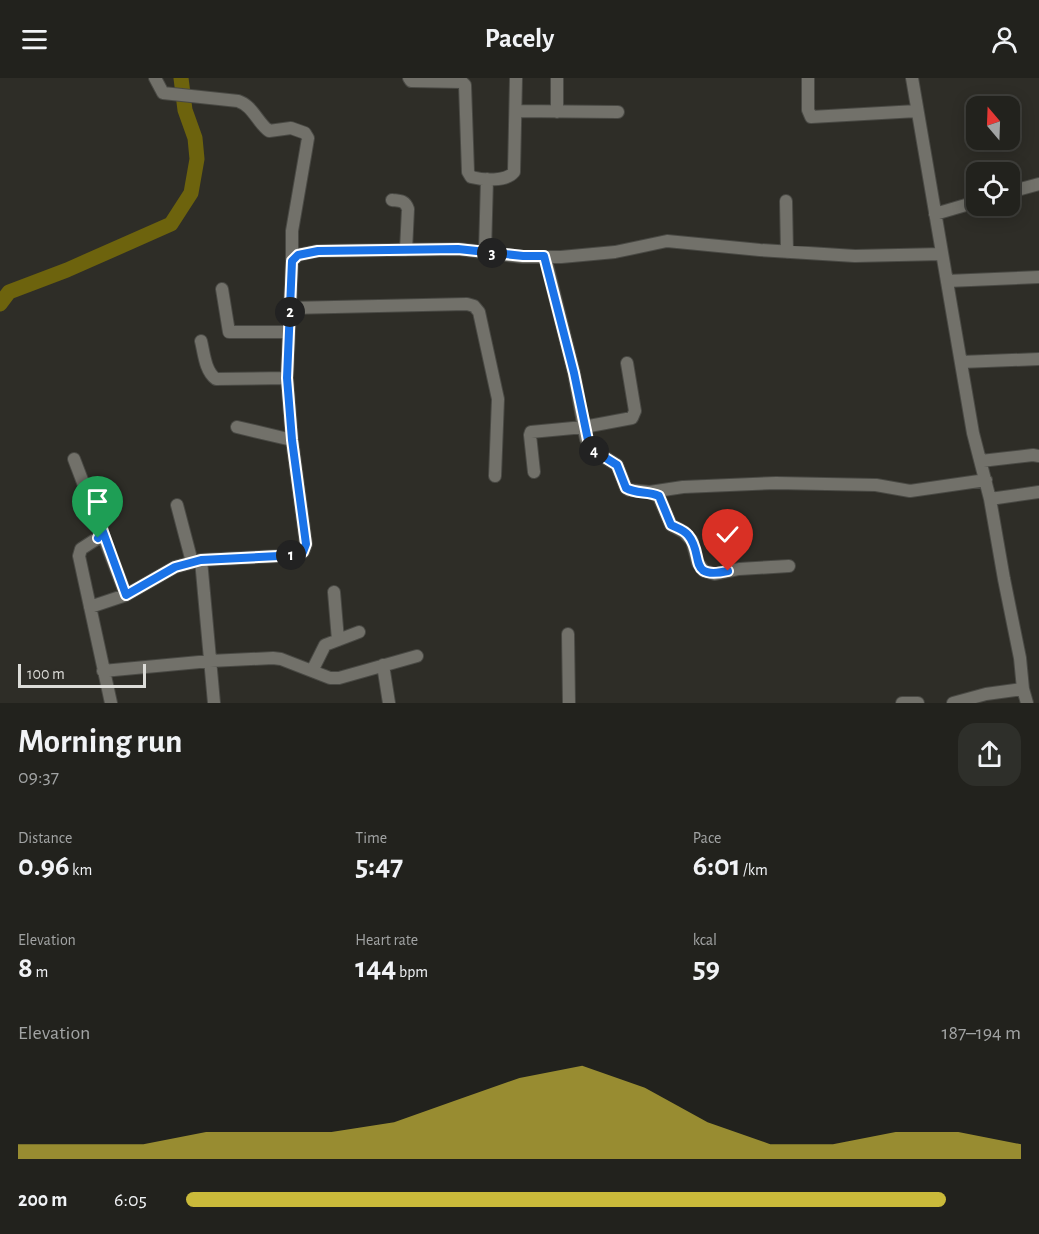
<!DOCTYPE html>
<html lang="en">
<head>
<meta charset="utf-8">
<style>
	body { margin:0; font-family:"Alegreya Sans",sans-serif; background:#2e2f2a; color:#f1f3f6; height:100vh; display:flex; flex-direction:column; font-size:22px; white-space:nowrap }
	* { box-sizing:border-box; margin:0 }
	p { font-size:20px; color:#a2a4a4 }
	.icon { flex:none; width:33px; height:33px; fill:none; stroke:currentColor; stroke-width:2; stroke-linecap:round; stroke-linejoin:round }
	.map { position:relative; height:625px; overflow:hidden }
	.drawer { display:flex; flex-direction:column; background:#22221d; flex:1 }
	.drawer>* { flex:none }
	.needle { width:39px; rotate:341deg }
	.controls { position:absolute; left:966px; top:18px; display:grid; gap:12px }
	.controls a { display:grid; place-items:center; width:54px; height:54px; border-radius:12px; background:#22221d; box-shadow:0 3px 15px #0003,0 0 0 2px #3f3f3b; font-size:30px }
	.scale { position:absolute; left:18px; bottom:15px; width:128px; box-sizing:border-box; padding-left:6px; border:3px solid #dcdcd8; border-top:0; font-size:16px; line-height:21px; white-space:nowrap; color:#dcdcd8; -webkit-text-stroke:4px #2e2d27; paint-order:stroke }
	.pin { position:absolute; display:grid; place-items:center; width:51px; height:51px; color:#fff; margin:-62px -26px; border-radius:50% 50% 50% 0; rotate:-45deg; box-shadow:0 0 6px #0007 }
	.pin .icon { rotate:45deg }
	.km { position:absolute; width:30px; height:30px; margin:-15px; border-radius:50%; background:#222; color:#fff; font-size:16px; line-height:30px; text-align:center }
	.round { display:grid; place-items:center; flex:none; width:63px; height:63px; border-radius:18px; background:#2e2f2a }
	.overview { display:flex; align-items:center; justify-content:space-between; height:102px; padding:0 18px }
	h1 { font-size:33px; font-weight:700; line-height:45px }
	.stats { display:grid; grid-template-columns:repeat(3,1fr); gap:9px; height:102px; padding:6px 18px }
	.stats div { display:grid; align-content:center }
	.stats b { font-size:30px; font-weight:700 }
	.stats small { font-size:16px; font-weight:400 }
	.stats p { font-size:16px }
	.chart { height:168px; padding:12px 18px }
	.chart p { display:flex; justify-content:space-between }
	.chart svg { width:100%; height:108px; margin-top:6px; fill:#caba3a; opacity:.7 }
	ul { padding:0 18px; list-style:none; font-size:20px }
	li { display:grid; grid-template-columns:96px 72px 1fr; align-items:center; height:45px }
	li i { height:15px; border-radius:8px; background:#caba3a }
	header { display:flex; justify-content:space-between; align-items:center; height:78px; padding:0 18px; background:#22221d; font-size:27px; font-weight:700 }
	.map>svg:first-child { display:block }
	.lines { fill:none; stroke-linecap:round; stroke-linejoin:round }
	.river { stroke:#6d630d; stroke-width:15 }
	.minor-casing { stroke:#494944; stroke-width:14 }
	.minor { stroke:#72716a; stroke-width:12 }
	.route-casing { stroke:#fff; stroke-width:12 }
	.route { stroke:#1a73e8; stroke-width:8 }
</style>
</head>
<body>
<header><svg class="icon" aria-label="menu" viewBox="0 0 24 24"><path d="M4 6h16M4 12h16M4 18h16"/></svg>Pacely<svg class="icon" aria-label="person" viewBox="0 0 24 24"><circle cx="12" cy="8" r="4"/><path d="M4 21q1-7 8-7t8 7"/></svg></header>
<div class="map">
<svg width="1039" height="625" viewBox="0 0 1039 625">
	<rect width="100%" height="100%" fill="#2e2d27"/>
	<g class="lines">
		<path class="river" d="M0 226 9 214 67 192 171 146 191 115 197 81 195 60 185 32 181 0"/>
		<defs>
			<path id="minor" d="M155 0 163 15 238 23C253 28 257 44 269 53L291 50 305 55 308 60 306 72 292 153V183
				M409 0 411 3 462 4 465 7 468 94 471 99C483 102 506 104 514 94L516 0
				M557 0V34
				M808 0V32L811 39 917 33
				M912 0 973 355 990 421 1004 501 1020 580 1023 611 1027 625
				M516 33 618 34
				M1010 114 1039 106
				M392 122C400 123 405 122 408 131L406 172
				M786 123 787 174
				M935 136 976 124
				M485 174 487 101
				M545 179 574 295 586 361 593 372 617 387 626 410 629 412 650 414 683 409 776 405 876 407 910 413 986 402
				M947 203 1039 199
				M222 211 229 254H289
				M290 230 467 226 474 228 479 234 498 321 495 398
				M201 263C204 275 205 293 216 301L287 300
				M961 284 1039 281
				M237 349 292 362
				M74 381 126 517
				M981 383 1033 377 1039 378
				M534 394 530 357 531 354 584 349 632 340 635 333 627 285
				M650 414 659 419 671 447 684 454 692 463 698 485 704 493 715 496 739 491 789 488
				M990 421 1039 414
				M177 427 192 484
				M102 451 98 460 81 471 79 478 111 625
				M201 482 214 625
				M334 514 338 562
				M90 529 126 517 175 489 201 482 299 477 303 474 306 466 292 362 287 300 292 183 298 177 317 173 458 171 523 179H561L615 174 667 163 760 172 855 178 942 176
				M568 556 569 625
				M383 587 389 625
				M103 593 210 583 273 580 281 581 330 600H339L417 578
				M312 593 325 567 359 554
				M902 625H918
				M953 625 986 616 1023 611"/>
		</defs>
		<use href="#minor" class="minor-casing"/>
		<use href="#minor" class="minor"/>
	</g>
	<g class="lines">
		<defs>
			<path id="route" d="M98 460 102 451 126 517 175 489 201 482 299 477 303 474 306 466 292 362 287 300 292 183 298 177 318 173 458 171 523 178H544L574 295 589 367 593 372 617 387 626 410C636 416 648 413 659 418L671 447C677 450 684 452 688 457 705 477 686 502 728 493"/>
		</defs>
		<use href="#route" class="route-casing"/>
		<use href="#route" class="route"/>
	</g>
</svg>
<div class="controls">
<a><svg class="needle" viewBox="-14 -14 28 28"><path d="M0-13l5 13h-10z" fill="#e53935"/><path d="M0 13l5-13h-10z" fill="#a2a4a4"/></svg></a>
<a><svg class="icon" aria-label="locate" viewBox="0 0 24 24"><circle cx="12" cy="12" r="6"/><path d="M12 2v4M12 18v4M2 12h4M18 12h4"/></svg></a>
</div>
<div class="scale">100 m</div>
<div class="pin" style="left:98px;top:460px;background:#1e9e55"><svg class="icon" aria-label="arrive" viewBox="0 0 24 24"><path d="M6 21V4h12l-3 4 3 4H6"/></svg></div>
<div class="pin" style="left:728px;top:493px;background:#d93025"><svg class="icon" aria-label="check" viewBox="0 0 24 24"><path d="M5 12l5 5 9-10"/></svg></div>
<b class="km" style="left:291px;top:477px">1</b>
<b class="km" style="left:290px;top:234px">2</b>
<b class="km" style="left:492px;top:175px">3</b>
<b class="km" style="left:594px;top:373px">4</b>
</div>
<section class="drawer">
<div class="overview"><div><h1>Morning run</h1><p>09:37</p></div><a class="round"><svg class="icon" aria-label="share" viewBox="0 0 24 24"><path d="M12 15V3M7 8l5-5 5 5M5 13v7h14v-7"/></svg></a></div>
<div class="stats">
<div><p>Distance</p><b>0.96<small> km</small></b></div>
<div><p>Time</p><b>5:47</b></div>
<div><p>Pace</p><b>6:01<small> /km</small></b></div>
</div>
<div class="stats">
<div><p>Elevation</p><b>8<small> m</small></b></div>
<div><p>Heart rate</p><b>144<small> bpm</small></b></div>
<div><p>kcal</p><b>59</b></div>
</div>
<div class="chart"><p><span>Elevation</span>187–194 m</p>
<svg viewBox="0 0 160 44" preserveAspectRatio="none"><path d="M0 44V38L10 38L20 38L30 33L40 33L50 33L60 29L70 20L80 11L90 6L100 15L110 29L120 38L130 38L140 33L150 33L160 38V44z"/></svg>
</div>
<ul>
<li><b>200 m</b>6:05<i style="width:91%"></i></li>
</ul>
</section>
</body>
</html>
